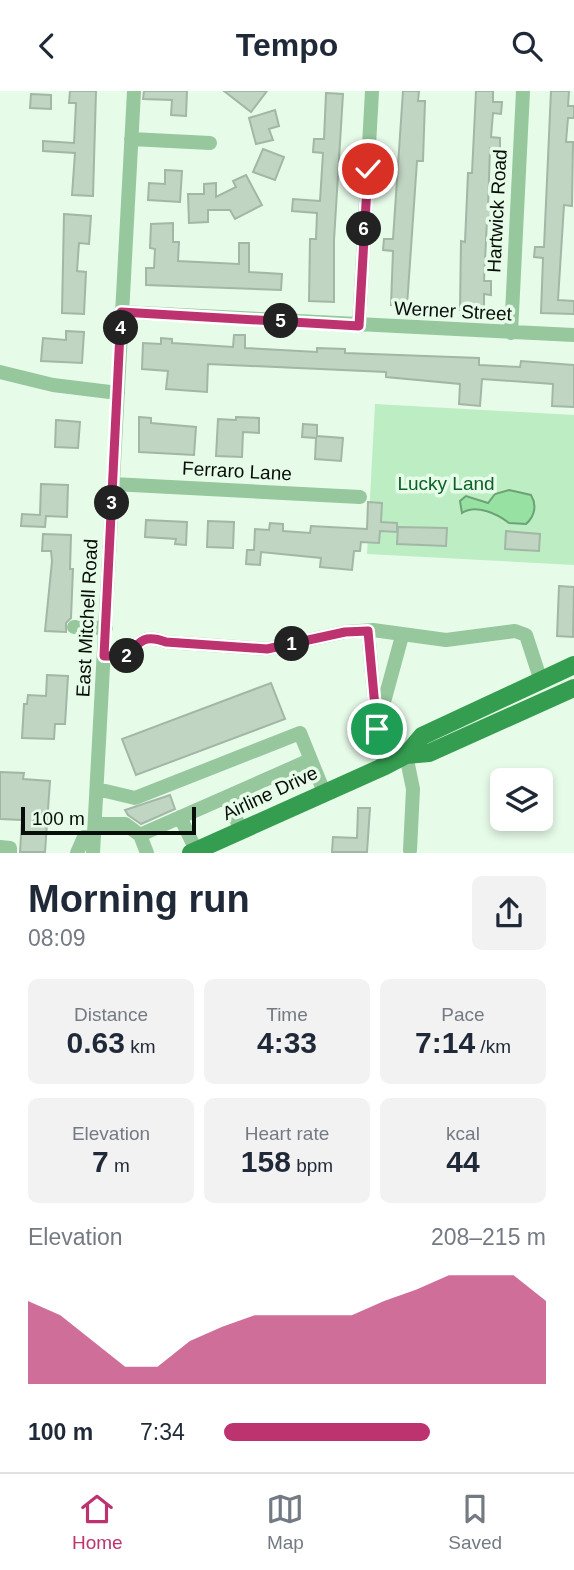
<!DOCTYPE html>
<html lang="en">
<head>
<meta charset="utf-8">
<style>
	body { margin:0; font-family:Arial,sans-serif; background:#f2f2f3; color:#1f2937; height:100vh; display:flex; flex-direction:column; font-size:26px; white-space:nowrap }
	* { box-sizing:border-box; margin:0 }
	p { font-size:23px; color:#747a83 }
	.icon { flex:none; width:38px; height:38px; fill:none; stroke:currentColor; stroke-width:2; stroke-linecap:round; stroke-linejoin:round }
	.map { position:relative; height:762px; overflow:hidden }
	.sheet { display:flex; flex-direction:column; background:#fff; flex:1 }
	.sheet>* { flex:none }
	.fabs { position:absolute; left:490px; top:677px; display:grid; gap:14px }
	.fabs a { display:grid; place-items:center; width:63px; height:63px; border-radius:10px; background:#fff; box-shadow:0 4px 10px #0003; font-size:35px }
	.scale { position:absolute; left:21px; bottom:18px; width:175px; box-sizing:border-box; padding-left:7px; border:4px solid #080e09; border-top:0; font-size:19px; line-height:24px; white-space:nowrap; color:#080e09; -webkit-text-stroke:5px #e7fbe9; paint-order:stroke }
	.pin { position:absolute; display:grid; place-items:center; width:60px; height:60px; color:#fff; margin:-30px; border:4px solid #fff; border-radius:50%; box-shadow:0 2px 7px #0007 }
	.km { position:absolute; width:35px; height:35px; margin:-18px; border-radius:50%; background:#222; color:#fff; font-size:19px; line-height:35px; text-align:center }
	.round { display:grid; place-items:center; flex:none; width:74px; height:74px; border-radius:10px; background:#f2f2f3 }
	.summary { display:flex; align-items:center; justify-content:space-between; height:119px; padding:0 28px }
	h1 { font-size:38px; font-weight:600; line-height:52px }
	.stats { display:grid; grid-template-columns:repeat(3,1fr); gap:10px; height:119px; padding:7px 28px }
	.stats div { display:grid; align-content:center; border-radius:10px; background:#f2f2f3; text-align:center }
	.stats b { font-size:30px; font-weight:600 }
	.stats small { font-size:19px; font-weight:400 }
	.stats p { font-size:19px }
	.chart { height:196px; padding:14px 28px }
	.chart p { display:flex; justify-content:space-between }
	.chart svg { width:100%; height:126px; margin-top:7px; fill:#bc336f; opacity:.7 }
	ul { padding:0 28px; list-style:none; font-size:23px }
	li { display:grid; grid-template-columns:112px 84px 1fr; align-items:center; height:52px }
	li i { height:18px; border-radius:9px; background:#bc336f }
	header { display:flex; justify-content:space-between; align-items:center; height:91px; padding:0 28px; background:#fff; font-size:32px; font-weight:600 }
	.tabs { display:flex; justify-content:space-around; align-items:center; height:98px; border-top:2px solid #e0e1e3; background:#fff; font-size:19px; color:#747a83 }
	.tabs a { display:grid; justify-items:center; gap:4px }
	.tabs .selected { color:#bc336f }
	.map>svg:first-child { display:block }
	.green { fill:#bdeec3 }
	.water { fill:#97e2a3; stroke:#6ca275; stroke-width:2 }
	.building { fill:#c1d5c3; stroke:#a3b7a6; stroke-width:2 }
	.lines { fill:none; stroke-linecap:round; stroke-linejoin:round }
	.minor { stroke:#96c79d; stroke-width:14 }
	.major { stroke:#349d4f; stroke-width:18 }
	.route-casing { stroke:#fff; stroke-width:14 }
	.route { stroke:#bc336f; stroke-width:9 }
	.labels { text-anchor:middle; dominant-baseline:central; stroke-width:7; stroke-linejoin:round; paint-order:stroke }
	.street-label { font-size:19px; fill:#080e09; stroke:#e7fbe9 }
	.park-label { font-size:19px; fill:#0c6028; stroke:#e7fbe9 }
</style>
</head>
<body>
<header><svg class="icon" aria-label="back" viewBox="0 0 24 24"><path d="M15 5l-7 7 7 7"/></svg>Tempo<svg class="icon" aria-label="search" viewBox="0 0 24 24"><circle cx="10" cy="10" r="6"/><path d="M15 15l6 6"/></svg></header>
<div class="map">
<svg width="574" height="762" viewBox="0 0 574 762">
	<rect width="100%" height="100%" fill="#e7fbe9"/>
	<path class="green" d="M375 313 574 324V474L367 463Z"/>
	<path class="water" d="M509 399 531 404C537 414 535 425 526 433L509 432C499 424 476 412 462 422L460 410 466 405 488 412 495 403Z"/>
	<path class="building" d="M70 0H96L93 105 72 104 75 62 43 60V50L74 52 76 12H69Z
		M144 0H187L186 25 171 24 172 9 143 8Z
		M224 0H267L251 21Z
		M403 0H419L418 10H425L423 70H417L407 215 391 214 393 160 383 159 384 148H393Z
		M476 0H493V11H502L501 23 493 22 491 46 500 47V58L490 57 488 118H496L495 130 487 129 484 190H491V204L484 203V220L460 219 461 150 465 151 468 82H472Z
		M551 0H569L568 15H574V27H568L566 51H573L572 115 564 114 558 209 574 210V223L541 222 543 167 534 166 535 156H544Z
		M326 2 343 3 334 149V211L309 210 310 148H316L317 122 292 120 293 108 320 110 323 62 313 61 314 48H324Z
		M31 3 51 4V18L30 17Z
		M275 19 279 35 269 38 273 49 256 53 249 27Z
		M263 58 284 66 275 89 253 81Z
		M165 79 182 80 180 111 148 109 149 92 165 93Z
		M246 84 262 114 235 128 230 119H208V131L189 132 188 103H204V93L216 92V106L236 96 233 90Z
		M64 123 91 125 89 153 79 152 77 180 86 181 84 223 62 222Z
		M173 132V151H179L178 170 239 173V152H249V181L282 183 281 199 146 194V177H154L155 158 150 157 151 133Z
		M66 240 84 241 82 272 41 270 43 247 66 249Z
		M234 244H245V257L317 261V257L345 258V262L479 267V274L520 276 521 270 574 274V316L552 315 553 293 482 288 480 315 459 313 460 293 386 286V281L208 273 207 301 166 298 168 280 142 278 143 252 161 253V247L172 248V252L233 256Z
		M139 326 151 327V332L196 336 194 364 139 361Z
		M236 326 259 327V342L243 341 242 366 216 365 218 328 236 329Z
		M56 329 80 331 78 357 55 356Z
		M303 333 317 334V345L343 347 341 370 315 368 316 347 302 346Z
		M41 393 68 394 67 426 46 425 45 436 21 435 22 423 40 424Z
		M368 411 382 412 381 431 397 432V441L380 440 379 452 361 451 360 460H354L352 479 320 476 321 467 261 461 260 474 246 473 247 459H254L255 438 269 439 270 432 283 433V440L310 442 311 435 367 438Z
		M146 429 187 431 186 454 175 453 176 448 145 446Z
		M208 430 234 431 233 457 207 456Z
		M398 436 447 437 446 455 397 453Z
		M506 440 540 443 539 460 505 458Z
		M43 443 71 444 70 478H73L71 527 66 532V541L45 540 52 470 51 460H42Z
		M559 495 574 496 573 546 557 545Z
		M47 584 68 585 65 633H55L54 648 22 647 24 613H27L28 604 46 605Z
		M271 592 285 628 136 684 122 648Z
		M0 681 24 682 23 688 50 690 45 761H20L22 729 0 728Z
		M170 704 175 718 141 733 128 724 125 719Z
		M358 717H370L367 761H332L333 746 357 747Z"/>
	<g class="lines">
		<path class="minor" d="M131 48 210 52
			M121 221 574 244
			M359 235 372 0
			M511 242 523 0
			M0 281 53 294 118 302
			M113 393 360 406
			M74 536 106 537
			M368 540 377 638 385 675
			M104 565H128C140 548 146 544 166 551L267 558 345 541 373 539 446 549 515 540 526 544 541 590
			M378 633 402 545
			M406 664 413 698 410 759
			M97 698 135 707 300 642 324 701
			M226 706 241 739
			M180 726 196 759
			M95 733H125L140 744
			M0 756 10 757V762
			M77 762 84 746H94
			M93 762 134 0
			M147 762 140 744 310 669"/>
		<path class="major" d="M406 664 429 662 574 597
			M191 762 385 675 406 664 422 645 574 574"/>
	</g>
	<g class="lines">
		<defs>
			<path id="route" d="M368 78 359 235 121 221 104 565H128C140 548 146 544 166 551L267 558 345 541 368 540 377 638"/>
		</defs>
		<use href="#route" class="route-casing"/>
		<use href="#route" class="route"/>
	</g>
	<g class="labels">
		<g class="street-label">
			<text transform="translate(497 120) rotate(-87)">Hartwick Road</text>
			<text transform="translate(453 220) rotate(3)">Werner Street</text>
			<text transform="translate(237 380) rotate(3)">Ferraro Lane</text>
			<text transform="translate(87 527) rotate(-87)">East Mitchell Road</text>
			<text transform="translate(270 702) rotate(-25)">Airline Drive</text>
		</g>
		<g class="park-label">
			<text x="446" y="392">Lucky Land</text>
		</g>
	</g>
</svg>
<div class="fabs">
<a><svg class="icon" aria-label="layers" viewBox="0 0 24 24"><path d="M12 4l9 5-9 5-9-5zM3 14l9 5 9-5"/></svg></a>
</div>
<div class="scale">100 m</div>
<div class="pin" style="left:377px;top:638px;background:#1e9e55"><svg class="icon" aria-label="arrive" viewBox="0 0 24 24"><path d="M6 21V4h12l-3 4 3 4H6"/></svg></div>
<div class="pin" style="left:368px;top:78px;background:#d93025"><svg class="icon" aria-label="check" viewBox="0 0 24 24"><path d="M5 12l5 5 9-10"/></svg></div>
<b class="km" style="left:292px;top:553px">1</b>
<b class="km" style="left:127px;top:565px">2</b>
<b class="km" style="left:112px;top:412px">3</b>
<b class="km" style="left:121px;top:237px">4</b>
<b class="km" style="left:281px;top:230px">5</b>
<b class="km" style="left:364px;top:138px">6</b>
</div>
<section class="sheet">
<div class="summary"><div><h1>Morning run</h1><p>08:09</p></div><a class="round"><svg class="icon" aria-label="share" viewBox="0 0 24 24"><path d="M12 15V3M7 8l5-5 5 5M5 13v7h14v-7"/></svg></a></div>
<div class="stats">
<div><p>Distance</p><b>0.63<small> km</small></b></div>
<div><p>Time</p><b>4:33</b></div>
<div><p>Pace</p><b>7:14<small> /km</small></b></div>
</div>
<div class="stats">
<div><p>Elevation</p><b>7<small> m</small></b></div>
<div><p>Heart rate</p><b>158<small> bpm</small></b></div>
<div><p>kcal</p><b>44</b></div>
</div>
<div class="chart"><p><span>Elevation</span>208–215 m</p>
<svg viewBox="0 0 160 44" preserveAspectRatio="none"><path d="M0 44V15L10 20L20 29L30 38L40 38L50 29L60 24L70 20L80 20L90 20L100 20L110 15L120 11L130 6L140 6L150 6L160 15V44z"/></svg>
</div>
<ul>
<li><b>100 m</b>7:34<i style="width:64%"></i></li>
</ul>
</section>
<nav class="tabs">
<a class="selected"><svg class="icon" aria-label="home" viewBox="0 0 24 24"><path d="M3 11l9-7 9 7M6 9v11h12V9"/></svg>Home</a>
<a><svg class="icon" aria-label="map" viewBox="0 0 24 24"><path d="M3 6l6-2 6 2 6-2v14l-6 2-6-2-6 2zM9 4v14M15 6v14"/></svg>Map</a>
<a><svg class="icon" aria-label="saved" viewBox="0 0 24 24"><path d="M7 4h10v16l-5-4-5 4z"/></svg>Saved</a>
</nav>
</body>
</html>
